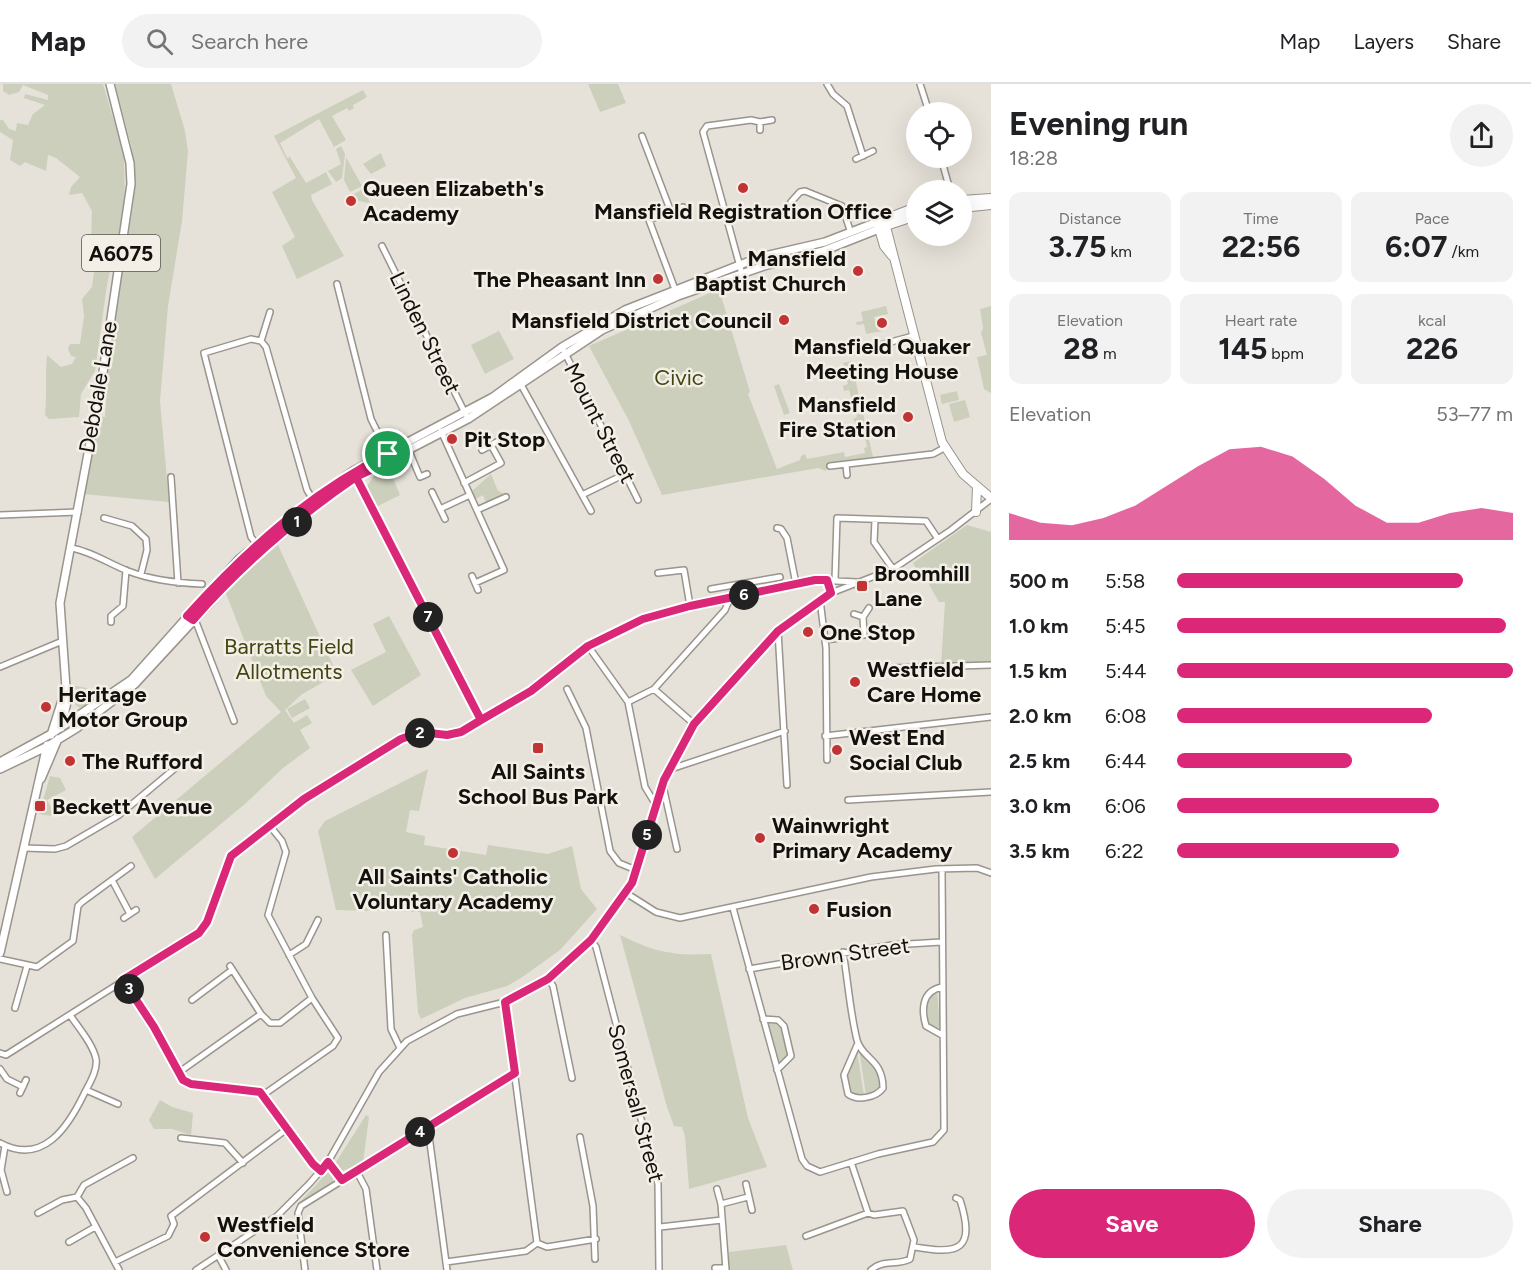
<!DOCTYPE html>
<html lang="en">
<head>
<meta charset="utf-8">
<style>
	body { margin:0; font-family:Figtree,sans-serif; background:#f2f2f2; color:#202124; height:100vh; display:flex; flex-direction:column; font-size:22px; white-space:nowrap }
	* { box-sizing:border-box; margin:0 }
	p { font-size:20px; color:#757577 }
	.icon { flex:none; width:33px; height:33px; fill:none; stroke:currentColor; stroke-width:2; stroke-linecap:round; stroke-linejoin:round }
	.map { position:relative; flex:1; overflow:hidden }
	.side { display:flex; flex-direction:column; background:#fff; width:540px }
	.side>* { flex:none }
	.tools { position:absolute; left:906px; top:18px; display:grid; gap:12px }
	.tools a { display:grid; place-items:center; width:66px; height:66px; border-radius:50%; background:#fff; box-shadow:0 6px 24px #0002; font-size:30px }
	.pin { position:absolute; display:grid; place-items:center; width:51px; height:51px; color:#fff; margin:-26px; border:3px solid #fff; border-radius:50%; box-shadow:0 2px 6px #0007 }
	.km { position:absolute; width:30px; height:30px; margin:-15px; border-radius:50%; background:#222; color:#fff; font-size:16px; line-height:30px; text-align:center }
	.round { display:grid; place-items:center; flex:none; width:63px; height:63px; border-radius:32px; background:#f2f2f2 }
	.headline { display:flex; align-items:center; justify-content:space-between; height:102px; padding:0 18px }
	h1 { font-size:33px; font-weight:700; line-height:45px }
	.metrics { display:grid; grid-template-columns:repeat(3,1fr); gap:9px; height:102px; padding:6px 18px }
	.metrics div { display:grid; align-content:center; border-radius:12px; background:#f2f2f2; text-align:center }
	.metrics b { font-size:30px; font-weight:700 }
	.metrics small { font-size:16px; font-weight:400 }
	.metrics p { font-size:16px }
	.chart { height:168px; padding:12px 18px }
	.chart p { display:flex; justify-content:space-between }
	.chart svg { width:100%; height:108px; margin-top:6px; fill:#db2777; opacity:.7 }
	.primary-button { display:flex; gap:12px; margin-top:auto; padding:12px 18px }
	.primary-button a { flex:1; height:69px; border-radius:36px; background:#db2777; color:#fff; font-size:24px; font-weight:700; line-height:69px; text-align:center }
	.primary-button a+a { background:#f2f2f2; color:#202124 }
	ul { padding:0 18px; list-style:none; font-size:20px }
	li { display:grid; grid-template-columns:96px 72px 1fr; align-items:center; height:45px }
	li i { height:15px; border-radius:8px; background:#db2777 }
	header { display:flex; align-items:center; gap:36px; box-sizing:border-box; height:84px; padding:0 30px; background:#fff; border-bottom:2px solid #e0e0e0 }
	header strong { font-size:28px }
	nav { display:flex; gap:33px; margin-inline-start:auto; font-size:21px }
	.search { width:420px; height:54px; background:#f2f2f2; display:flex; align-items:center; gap:15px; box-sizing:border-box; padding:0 21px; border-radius:33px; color:#757577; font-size:22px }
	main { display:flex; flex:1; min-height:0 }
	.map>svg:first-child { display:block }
	.green { fill:#cbcfbb }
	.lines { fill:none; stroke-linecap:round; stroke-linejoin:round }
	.minor-casing { stroke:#99948c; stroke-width:8 }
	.major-casing { stroke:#99948c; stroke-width:10 }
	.highway-casing { stroke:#99948c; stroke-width:10 }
	.minor { stroke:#fff; stroke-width:5 }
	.major { stroke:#fff; stroke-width:7 }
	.highway { stroke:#fff; stroke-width:8 }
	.route-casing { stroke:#fff; stroke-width:12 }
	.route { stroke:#db2777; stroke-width:8 }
	.poi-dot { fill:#c23335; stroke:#f4efe6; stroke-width:2 }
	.labels { text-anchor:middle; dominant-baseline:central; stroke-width:5; stroke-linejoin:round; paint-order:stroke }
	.shield { fill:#f4efe6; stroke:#56544f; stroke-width:1.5 }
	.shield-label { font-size:21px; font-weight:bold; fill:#13110e }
	.poi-label { font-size:22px; font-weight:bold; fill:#13110e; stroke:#f4efe6; text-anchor:start }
	.street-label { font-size:22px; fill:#13110e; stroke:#f4efe6 }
	.park-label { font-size:22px; fill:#414610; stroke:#f4efe6 }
</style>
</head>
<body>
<header>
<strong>Map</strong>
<div class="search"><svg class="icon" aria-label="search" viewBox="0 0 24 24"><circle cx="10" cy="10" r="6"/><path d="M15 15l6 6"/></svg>Search here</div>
<nav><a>Map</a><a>Layers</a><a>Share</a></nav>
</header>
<main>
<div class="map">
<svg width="991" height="1186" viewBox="0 0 991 1186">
	<rect width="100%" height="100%" fill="#e7e2d9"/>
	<path class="green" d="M3 0H103L124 71 125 120 107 201 95 287 81 310 79 333 49 335 45 331C47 310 45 292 47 271L61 283 72 280 76 273 71 272 68 265 70 260H80L84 232 82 215 92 203 96 173 91 156 92 127 82 109 69 111 71 103 80 93 56 74 48 71 46 87 25 78 20 82 10 76 13 56 0 48V36H3L9 45 16 47 17 39 28 41 33 30 45 21 24 14 25 10 48 16V11L23 1 19 8 9 11 3 7Z
		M115 0H171L185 47 188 67 182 137 168 222 160 317 169 418 83 410 97 332 105 333 110 260 133 122 134 94 132 64Z
		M588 0H618L626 19 600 28Z
		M363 6 367 13 353 21 354 24 349 27 347 24 332 32 346 56 334 63 319 35 280 59 287 74 290 73 306 99 326 88 332 100 311 111 312 116 344 172 297 195 282 162 295 153 272 108 296 94 274 52Z
		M341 62 345 70 342 94 336 98 328 87 341 80 336 65Z
		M381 69 386 82 371 90 363 80Z
		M346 73 362 102 350 108 344 96Z
		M363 105 370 118 368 119 355 116 352 111Z
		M719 205 750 308 748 310 777 385 800 376 801 372 805 370 807 375 844 368 845 373 865 369 864 364 867 363 862 340 857 341 853 335 857 333 849 306 844 307 843 302 848 300 843 279 851 277 873 373 828 379 826 387 818 384 662 411 629 337 589 262Z
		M886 222 888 230 874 233 878 246 883 247 866 250 864 240 857 241 856 238 863 237 861 228Z
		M991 222V309L984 305 977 273 987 271 981 249 983 244 980 225Z
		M499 247 514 275 485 290 471 261Z
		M779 300 790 329 784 331 774 302Z
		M957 307 959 316 942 320 940 311Z
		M965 316 970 333 954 338 949 320Z
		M391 381 393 387 388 390 390 395 393 394 400 411 376 423 367 402 377 388Z
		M491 390 498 407 505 410 486 419 483 411 476 415 472 407Z
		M967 441 991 448V578L941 581 945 518H939L919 483 916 485 913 479Z
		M278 461 337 590 301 611 285 626 294 639 307 631 312 639 300 646 310 664 283 684 246 719 155 795 132 753 281 628 266 612 225 507Z
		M389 532 421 591 373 622 351 586 386 568 373 540Z
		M71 601 107 608 80 624 73 619Z
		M305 615 310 624 292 634 287 625Z
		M428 685 419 727 410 726 406 748 425 752 424 761 486 771 488 761 548 770 572 762 581 805 597 825 560 866 521 894 507 902 465 914 421 935 418 929 412 851 414 846 423 843 420 828 336 826 318 747 325 737Z
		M50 692 60 694 66 706 47 716 54 729 52 732 39 730Z
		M620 851C655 868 673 872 711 870L748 1034 767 1083 689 1105 685 1052 682 1043 674 1042 667 1023Z
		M937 907 940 941 937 946 928 939 927 917 930 910Z
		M770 939 777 940 783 948 789 972 784 979 778 977 768 944Z
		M859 966 879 987 881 1003 874 1010 866 1011Z
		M857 967 864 1011 857 1012 850 1009 846 992Z
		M160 1016 172 1023 193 1029 191 1051 172 1045H154L149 1036Z
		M366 1031 369 1033 363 1079 342 1087 336 1078Z
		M328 1088 333 1090V1098L299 1119Z
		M786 1161 793 1186H729V1168Z"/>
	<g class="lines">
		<defs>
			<path id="minor" d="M827 0 833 10 847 22 863 72
				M920 0 929 28
				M760 38 772 36
				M642 52 671 128
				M941 74 950 106
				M856 75 873 67
				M791 118 800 108 805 107 842 122 851 149
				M382 162 466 331
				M742 190 703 48 707 42 751 36 760 38V46
				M337 200 371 335 389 371
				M676 208 649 136 683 123
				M261 257 266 263 307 406 314 417
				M261 257 270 228
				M564 267 638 416
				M854 268 913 252
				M519 297 591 427
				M441 347 504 486 475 499
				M482 366 504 354
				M409 367 420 393 427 390
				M846 381 847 391
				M830 382 933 370 944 364
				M355 392 481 636
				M171 393 178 499
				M464 399 501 379 491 361
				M432 408 445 435
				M582 411 625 390
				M440 425 470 411
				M477 426 506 413
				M0 431 78 428
				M104 434 132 442 146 455 147 466 141 490
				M875 436 874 458 893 485
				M777 444 781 445 787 454 796 500
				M259 463 251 453 204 269 251 255 261 257
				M71 464C91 467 109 480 128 487 151 496 177 499 202 500
				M658 489 684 486 690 522
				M472 492 478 506
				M835 496 837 434 926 437 938 455
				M711 505 780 493
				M820 516 826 564 827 676
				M854 530 863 533 869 524
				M191 534 196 538 234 637
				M111 538V532L123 522 126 486
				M778 547 787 701
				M825 556 864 551 863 533
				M588 562 628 618 645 703 656 721
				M0 583 60 558
				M890 584 991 581
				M567 605 586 644 610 767 619 779 636 786
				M654 605 694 640
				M628 618 654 605 725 526 730 514
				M825 652 991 633
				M668 686 785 647
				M663 702 677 765
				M848 716 991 708
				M24 764 55 765 66 762 119 731 185 676
				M112 796 130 830
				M626 809 656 828 680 834 871 793 936 785 977 784 991 789
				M733 824 802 1075 807 1082 820 1088 878 1070 933 1058 944 1046 942 786
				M124 834 136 826
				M386 851 391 945 400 964
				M591 856 596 863 658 1100 659 1186
				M843 868C848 897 850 928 857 956 862 975 883 975 883 1004 876 1014 857 1017 848 1010L844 991 858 959
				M289 871 306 860 318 836
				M0 875 37 883 73 857 78 822 82 818 131 782
				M230 882 261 930 270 939H280L312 914
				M749 885 892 861 941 858
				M548 895 553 902 572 994
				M123 896 154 943 183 996 191 1000 260 1008 309 1075 321 1087
				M942 903C922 907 921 925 926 942L942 951
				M192 916 232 886
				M505 918 537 1159
				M15 924 27 882
				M763 935 778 936 784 942 791 972 777 986
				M0 969 6 971 199 849 207 838 231 772 304 715 401 655 421 648 447 651 461 648 531 607 588 562 643 535 690 522 815 496 857 498
				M0 985 7 995 23 1003
				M178 989 261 930
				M86 1006 118 1020
				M20 1009 26 996
				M263 1011 333 962 338 954 312 914 268 831 286 768 282 757 270 742
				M428 1044 447 1186
				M580 1053 593 1122 595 1175
				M181 1054 225 1059 243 1079
				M0 1059C43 1082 68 1043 84 1010 89 1000 98 986 96 975 93 960 78 943 70 931
				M5 1062 1 1086 7 1108
				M328 1078 342 1096
				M851 1078 868 1129 874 1131 903 1127 914 1156 910 1175C897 1182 883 1175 871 1186
				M357 1088 366 1105 377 1186
				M746 1100 752 1126
				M717 1105 721 1120 726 1186
				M77 1113 86 1124 119 1186
				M77 1113 84 1101 133 1074
				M721 1120 748 1113
				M38 1129 62 1116 77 1113
				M660 1143 722 1136
				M806 1152 868 1129
				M69 1158 95 1143
				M537 1159 547 1163 596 1155
				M915 1163C959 1171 976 1166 960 1116L956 1114
				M218 1171 226 1186
				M115 1178 168 1152 174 1140 171 1132 288 1044
				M446 1178 526 1167 537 1159
				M715 1184H726
				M196 1186 277 1132 310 1099 328 1078 379 988 407 957 457 930 505 918 526 909 548 895 591 856 632 799 668 686 694 640 773 553 793 535 831 509 893 485 951 446 991 415
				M305 1186 298 1129 301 1122 515 989"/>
			<path id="major" d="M61 644 67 618 60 519 102 295 131 100 130 79 110 0
				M51 651 64 610
				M0 678 51 650 131 596 238 476 313 415 353 387 493 313 562 263 625 226 760 173 825 158 877 138
				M0 685 46 663 77 644 135 600 244 482 317 421 356 393 468 335 602 246 678 212 764 182 823 167 884 143
				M41 695 58 655
				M0 869 47 661"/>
			<path id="highway" d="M962 116 991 114
				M962 124 991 121
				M884 135 942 358 963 390 991 414
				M886 142 916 132
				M892 172 884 162 877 138 916 123
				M976 428 977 403"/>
		</defs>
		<use href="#minor" class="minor-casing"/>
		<use href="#major" class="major-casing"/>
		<use href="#highway" class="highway-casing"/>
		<use href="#minor" class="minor"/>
		<use href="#major" class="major"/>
		<use href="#highway" class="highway"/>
	</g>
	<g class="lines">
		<defs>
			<path id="route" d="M388 370C309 409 246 467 187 532L193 536C241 481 296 434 356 393L481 636 461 648 447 651 421 648 401 655 304 715 231 772 207 838 199 849 123 896 154 943 183 996 191 1000 260 1008 313 1080 321 1087 328 1078 342 1096 515 989 505 918 548 895 591 856 632 799 664 696 694 640 778 547 831 509 827 496H815L690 522 643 535 588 562 531 607 481 636 471 617 356 393 392 376 388 370"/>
		</defs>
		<use href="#route" class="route-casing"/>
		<use href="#route" class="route"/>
	</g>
	<g class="poi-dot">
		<circle cx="743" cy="104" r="6"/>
		<circle cx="351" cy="117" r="6"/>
		<circle cx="858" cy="187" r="6"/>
		<circle cx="658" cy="195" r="6"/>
		<circle cx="784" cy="236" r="6"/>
		<circle cx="882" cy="239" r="6"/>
		<circle cx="908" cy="333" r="6"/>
		<circle cx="452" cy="355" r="6"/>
		<rect x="856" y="496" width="12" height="12" rx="3"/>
		<circle cx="808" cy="548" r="6"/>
		<circle cx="855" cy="598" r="6"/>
		<circle cx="46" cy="623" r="6"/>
		<rect x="532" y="658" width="12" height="12" rx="3"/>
		<circle cx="837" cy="666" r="6"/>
		<circle cx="70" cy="677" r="6"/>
		<rect x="34" y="716" width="12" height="12" rx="3"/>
		<circle cx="760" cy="754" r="6"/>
		<circle cx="453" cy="769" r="6"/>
		<circle cx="814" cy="825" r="6"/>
		<circle cx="205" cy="1153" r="6"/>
	</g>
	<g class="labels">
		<rect class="shield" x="82" y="151" width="78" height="36" rx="4.5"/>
		<g class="shield-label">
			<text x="121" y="169">A6075</text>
		</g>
		<g class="poi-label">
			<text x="363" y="104">Queen Elizabeth's<tspan x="363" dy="25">Academy</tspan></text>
			<text x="743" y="127" text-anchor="middle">Mansfield Registration Office</text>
			<text x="846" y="174" text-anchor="end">Mansfield<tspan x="846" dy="25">Baptist Church</tspan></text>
			<text x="646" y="195" text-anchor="end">The Pheasant Inn</text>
			<text x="772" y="236" text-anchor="end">Mansfield District Council</text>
			<text x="882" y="262" text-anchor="middle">Mansfield Quaker<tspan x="882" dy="25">Meeting House</tspan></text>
			<text x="896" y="320" text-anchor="end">Mansfield<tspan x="896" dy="25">Fire Station</tspan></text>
			<text x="464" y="355">Pit Stop</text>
			<text x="874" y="489">Broomhill<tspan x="874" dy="25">Lane</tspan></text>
			<text x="820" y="548">One Stop</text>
			<text x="867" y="585">Westfield<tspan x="867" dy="25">Care Home</tspan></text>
			<text x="58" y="610">Heritage<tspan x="58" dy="25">Motor Group</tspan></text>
			<text x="849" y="653">West End<tspan x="849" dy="25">Social Club</tspan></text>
			<text x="82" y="677">The Rufford</text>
			<text x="538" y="687" text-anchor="middle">All Saints<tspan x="538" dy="25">School Bus Park</tspan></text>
			<text x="52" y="722">Beckett Avenue</text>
			<text x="772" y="741">Wainwright<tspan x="772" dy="25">Primary Academy</tspan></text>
			<text x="453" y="792" text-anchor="middle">All Saints' Catholic<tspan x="453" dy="25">Voluntary Academy</tspan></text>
			<text x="826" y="825">Fusion</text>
			<text x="217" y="1140">Westfield<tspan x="217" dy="25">Convenience Store</tspan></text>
		</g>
		<g class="street-label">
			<text transform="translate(425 249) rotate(64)">Linden Street</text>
			<text transform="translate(98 303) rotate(-80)">Debdale Lane</text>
			<text transform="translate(600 339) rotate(63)">Mount Street</text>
			<text transform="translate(845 870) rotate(-8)">Brown Street</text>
			<text transform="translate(636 1019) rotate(75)">Somersall Street</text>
		</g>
		<g class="park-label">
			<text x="679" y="293">Civic</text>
			<text x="289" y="562">Barratts Field<tspan x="289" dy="25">Allotments</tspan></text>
		</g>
	</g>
</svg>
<div class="tools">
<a><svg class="icon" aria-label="locate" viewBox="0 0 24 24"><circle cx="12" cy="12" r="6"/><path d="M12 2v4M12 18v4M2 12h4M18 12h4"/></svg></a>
<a><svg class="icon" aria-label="layers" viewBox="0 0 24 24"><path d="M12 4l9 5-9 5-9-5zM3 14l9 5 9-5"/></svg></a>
</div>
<div class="pin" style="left:388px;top:370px;background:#1e9e55"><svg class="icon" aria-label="arrive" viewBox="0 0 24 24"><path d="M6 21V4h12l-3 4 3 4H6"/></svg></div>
<b class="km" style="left:297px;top:438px">1</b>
<b class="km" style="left:420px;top:649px">2</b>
<b class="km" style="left:129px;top:905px">3</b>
<b class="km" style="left:420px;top:1048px">4</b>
<b class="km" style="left:647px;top:751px">5</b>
<b class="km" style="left:744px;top:511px">6</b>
<b class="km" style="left:428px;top:533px">7</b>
</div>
<section class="side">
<div class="headline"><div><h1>Evening run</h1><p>18:28</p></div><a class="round"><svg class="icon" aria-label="share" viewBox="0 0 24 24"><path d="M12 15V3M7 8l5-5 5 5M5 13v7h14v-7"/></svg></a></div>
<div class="metrics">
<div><p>Distance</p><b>3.75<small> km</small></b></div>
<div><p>Time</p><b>22:56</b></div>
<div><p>Pace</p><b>6:07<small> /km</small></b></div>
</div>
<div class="metrics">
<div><p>Elevation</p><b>28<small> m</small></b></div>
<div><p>Heart rate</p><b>145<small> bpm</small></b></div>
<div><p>kcal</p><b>226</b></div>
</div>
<div class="chart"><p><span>Elevation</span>53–77 m</p>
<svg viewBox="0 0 160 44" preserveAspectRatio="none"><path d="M0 44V33L10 37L20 38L30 35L40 30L50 22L60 14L70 7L80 6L90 10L100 19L110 30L120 37L130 37L140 33L150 31L160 33V44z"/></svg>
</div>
<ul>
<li><b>500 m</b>5:58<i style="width:85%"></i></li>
<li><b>1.0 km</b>5:45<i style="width:98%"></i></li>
<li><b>1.5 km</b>5:44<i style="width:100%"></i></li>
<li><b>2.0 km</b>6:08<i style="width:76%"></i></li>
<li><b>2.5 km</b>6:44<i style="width:52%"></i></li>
<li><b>3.0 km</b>6:06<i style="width:78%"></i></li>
<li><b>3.5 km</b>6:22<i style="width:66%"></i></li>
</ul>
<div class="primary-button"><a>Save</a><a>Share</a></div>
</section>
</main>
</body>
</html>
